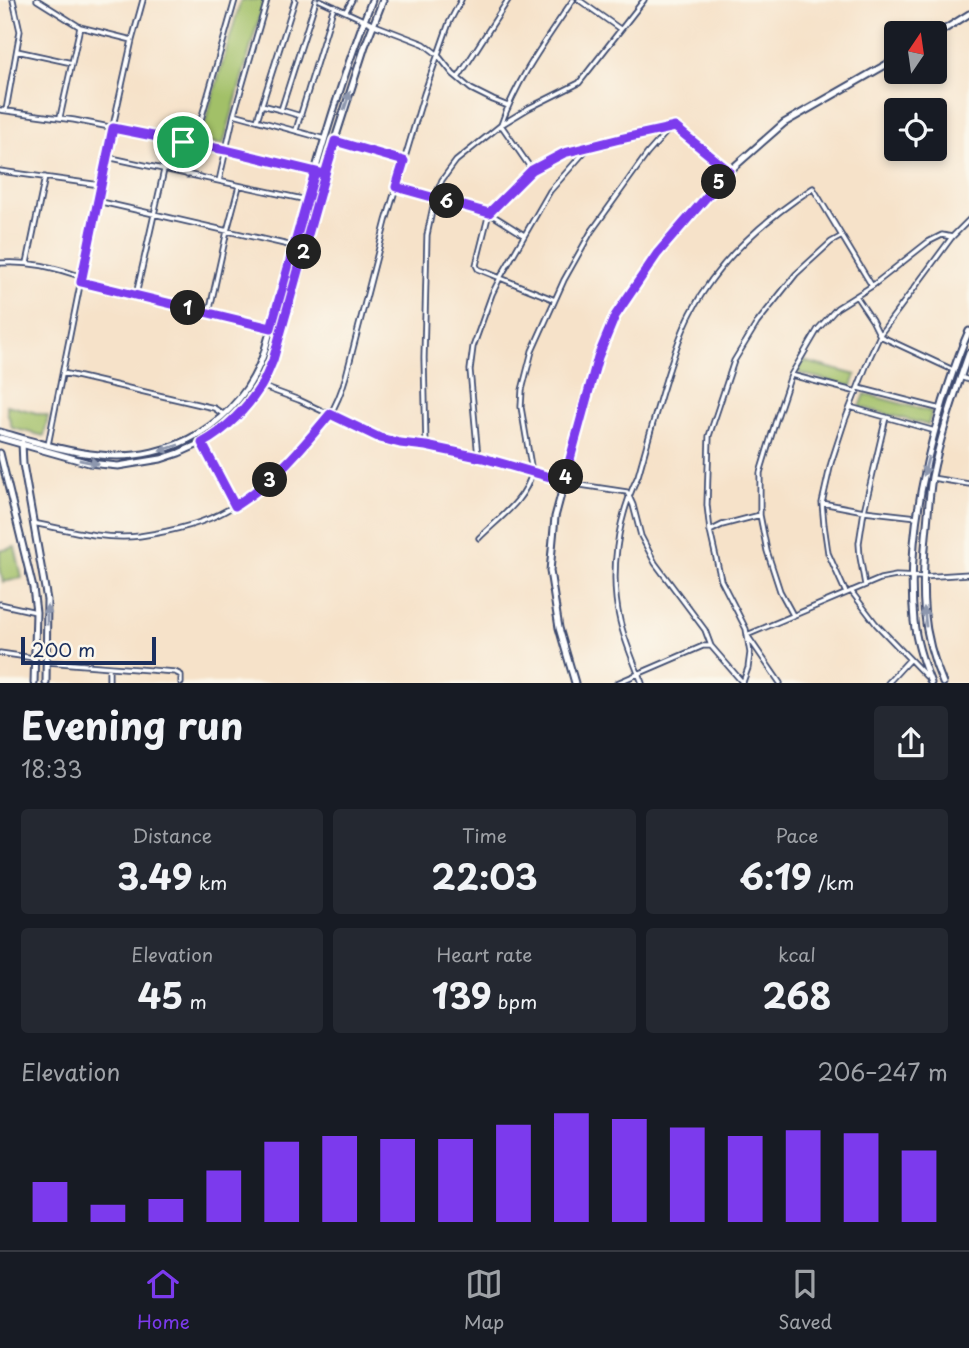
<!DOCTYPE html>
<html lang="en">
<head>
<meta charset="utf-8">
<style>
	body { margin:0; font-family:"Playpen Sans",sans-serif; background:#242831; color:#f1f3f6; height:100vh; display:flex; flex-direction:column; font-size:26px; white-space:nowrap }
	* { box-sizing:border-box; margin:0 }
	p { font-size:23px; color:#9ea1a6 }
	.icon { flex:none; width:38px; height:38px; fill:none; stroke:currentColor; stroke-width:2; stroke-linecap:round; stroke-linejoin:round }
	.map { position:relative; height:683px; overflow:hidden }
	.panel { display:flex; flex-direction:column; background:#171b24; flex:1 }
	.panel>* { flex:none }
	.needle { width:46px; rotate:13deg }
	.tools { position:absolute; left:884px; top:21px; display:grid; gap:14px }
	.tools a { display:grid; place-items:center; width:63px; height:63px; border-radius:7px; background:#171b24; box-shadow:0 4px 10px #0003; font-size:35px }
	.scale { position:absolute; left:21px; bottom:18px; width:135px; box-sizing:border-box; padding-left:7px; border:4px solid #1b2f5e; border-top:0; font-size:19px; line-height:24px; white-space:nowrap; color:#1b2f5e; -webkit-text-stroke:5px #fbf7ec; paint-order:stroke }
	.pin { position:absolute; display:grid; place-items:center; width:60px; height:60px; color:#fff; margin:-30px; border:4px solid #fff; border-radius:50%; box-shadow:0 2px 7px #0007 }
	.km { position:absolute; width:35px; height:35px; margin:-18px; border-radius:50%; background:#222; color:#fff; font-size:19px; line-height:35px; text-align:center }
	.round { display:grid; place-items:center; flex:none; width:74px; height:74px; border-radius:7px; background:#242831 }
	.summary { display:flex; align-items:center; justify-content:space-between; height:119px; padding:0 21px }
	h1 { font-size:38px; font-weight:700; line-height:52px }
	.figures { display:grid; grid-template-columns:repeat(3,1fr); gap:10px; height:119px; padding:7px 21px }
	.figures div { display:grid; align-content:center; border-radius:7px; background:#242831; text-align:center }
	.figures b { font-size:35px; font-weight:700 }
	.figures small { font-size:19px; font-weight:400 }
	.figures p { font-size:19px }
	.chart { height:196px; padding:14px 21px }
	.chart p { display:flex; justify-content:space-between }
	.chart svg { width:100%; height:126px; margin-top:7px; stroke:#7c3aed; stroke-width:6 }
	.dock { display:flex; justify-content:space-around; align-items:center; height:98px; border-top:2px solid #363941; background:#171b24; font-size:19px; color:#9ea1a6 }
	.dock a { display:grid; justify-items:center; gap:4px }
	.dock .current { color:#7c3aed }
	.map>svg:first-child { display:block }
	.green { fill:#a2c067; stroke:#5e7862; stroke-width:2 }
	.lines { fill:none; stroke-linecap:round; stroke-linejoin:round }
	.street-casing { stroke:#3c4a6e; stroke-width:7 }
	.secondary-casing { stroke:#3c4a6e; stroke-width:9 }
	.street { stroke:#fff; stroke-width:3.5 }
	.secondary { stroke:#fff; stroke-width:5 }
	.oneway { fill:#8d97ae }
	.route-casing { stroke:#fff; stroke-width:14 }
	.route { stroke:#7c3aed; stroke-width:9 }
</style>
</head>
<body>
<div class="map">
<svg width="969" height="683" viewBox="0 0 969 683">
	<rect width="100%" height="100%" fill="#fbf7ec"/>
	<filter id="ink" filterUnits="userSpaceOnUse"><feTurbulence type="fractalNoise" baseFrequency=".0143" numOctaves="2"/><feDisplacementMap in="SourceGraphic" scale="14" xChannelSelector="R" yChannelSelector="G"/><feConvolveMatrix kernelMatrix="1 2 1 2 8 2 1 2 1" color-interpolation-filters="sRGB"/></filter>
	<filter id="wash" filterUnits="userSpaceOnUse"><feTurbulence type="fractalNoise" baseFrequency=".00686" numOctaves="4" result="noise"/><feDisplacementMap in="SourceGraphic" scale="28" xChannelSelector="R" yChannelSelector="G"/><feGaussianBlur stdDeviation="1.57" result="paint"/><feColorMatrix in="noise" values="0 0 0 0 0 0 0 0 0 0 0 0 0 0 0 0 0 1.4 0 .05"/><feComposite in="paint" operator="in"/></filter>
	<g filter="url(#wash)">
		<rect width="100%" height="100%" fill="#f6e2c9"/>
		<path class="green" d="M241 0H264L223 145 200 140Z
			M803 361 856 375 852 386 798 373Z
			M865 394 932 412 928 425 860 407Z
			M7 405 48 416 44 436 12 428 7 411Z
			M15 547 22 578 3 582 0 569V551Z"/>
	</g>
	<g filter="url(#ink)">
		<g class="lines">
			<defs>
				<path id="street" d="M37 0 80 27 132 40
					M320 0 372 24 424 44 437 54 453 74 471 89 493 100 508 106
					M579 0 620 29
					M346 11 352 0
					M17 51 72 63
					M458 78 508 0
					M262 105 281 110 316 0
					M0 110 74 120 226 150 325 174
					M6 110 20 31 13 0
					M281 110 301 116
					M234 114 325 139
					M60 117 80 27
					M257 120 295 0
					M296 130 334 6
					M335 141 403 161
					M107 157 307 200
					M532 170 501 125C517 79 546 40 573 0
					M0 171 100 185
					M187 175 194 144 235 0
					M219 181 234 114 267 0
					M396 187 489 213 524 235
					M97 201 293 246
					M0 263C30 261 54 267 82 277
					M27 263 45 177
					M81 282 271 329
					M136 295 164 170
					M856 296 872 320 880 336 953 370
					M555 300 478 269 476 265 489 213 532 170 564 153 578 149 620 139 667 129
					M209 313 227 231 239 186
					M63 373 214 408 223 414
					M791 375 857 392
					M960 377 969 380
					M261 386 299 400 380 438 400 443 426 446 483 458 574 484 627 492 633 505 641 536 655 563 705 630 711 646 743 683
					M859 388 941 409
					M850 407 935 431
					M202 443 235 506
					M48 445 100 185 132 40 143 0
					M426 446 424 358 427 235 435 197 442 180 456 161 501 125 529 108 579 83 644 0
					M478 457 470 370 473 347 492 294 500 278 550 191 587 149
					M932 478 969 484
					M822 503 864 511 917 517
					M33 523C68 530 103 540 140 536 167 532 203 524 227 510 267 489 303 452 329 416 337 404 342 390 346 376L386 221 424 94 449 23 461 0
					M710 531 722 525 760 515
					M479 538C499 518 526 500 532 472L521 407 522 390 532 351 564 280 591 232 647 154 669 129 675 127 729 171
					M865 585 860 557 859 543 864 511 886 417
					M851 591 876 624 926 676
					M846 593 828 553 824 525 822 503 831 463 845 420 869 359 881 333 952 237 969 220
					M0 604 36 612
					M793 615 780 591 767 551 760 515V473L776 420 791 375 818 329 837 308 872 286 928 242 942 235 952 237
					M0 653 34 658
					M47 662 175 672 181 675V683
					M109 667V683
					M743 682 748 668 750 653 746 629 721 580 710 531 707 505 709 436 734 361 757 323 796 274 831 242 842 236
					M617 683 703 646H711
					M642 683C634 663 625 642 620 621 609 575 617 519 638 476 647 444 656 411 666 379 673 357 680 334 691 313 718 260 764 220 813 188L872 286
					M780 683 747 635 880 579 896 576 922 577 969 574
					M888 683 909 660"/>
				<path id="secondary" d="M934 36 969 14
					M0 432C32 441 66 452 100 455 171 463 241 422 264 353 298 235 327 115 372 0
					M0 438 89 463 118 466 161 459 179 453 212 438 240 413 261 386 273 360 337 133 365 46 383 0
					M22 443 23 464 47 600 46 683
					M0 453 33 588 36 612 34 683
					M575 683 559 628 550 571 555 517 598 357 615 316 657 254 726 174 784 123 896 59
					M931 683C923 663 916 642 914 621 907 549 922 471 943 402 951 378 958 354 969 331
					M943 683C921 632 921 590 926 536 928 516 929 496 932 477 940 437 955 392 969 353"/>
			</defs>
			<use href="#street" class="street-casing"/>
			<use href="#secondary" class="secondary-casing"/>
			<use href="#street" class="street"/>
			<use href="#secondary" class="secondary"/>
		</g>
		<defs><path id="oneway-solid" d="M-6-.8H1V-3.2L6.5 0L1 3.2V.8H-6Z" transform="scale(1.75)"/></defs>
		<g class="oneway">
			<use href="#oneway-solid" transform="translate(347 101) rotate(-72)"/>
			<use href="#oneway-solid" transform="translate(169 448) rotate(162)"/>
			<use href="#oneway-solid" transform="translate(89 462) rotate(11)"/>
			<use href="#oneway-solid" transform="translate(926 466) rotate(104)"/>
			<use href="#oneway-solid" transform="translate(47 615) rotate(-90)"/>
			<use href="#oneway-solid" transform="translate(925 617) rotate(-96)"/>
		</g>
	</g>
	<g class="lines" filter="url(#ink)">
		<defs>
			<path id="route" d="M183 142 113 128 81 282 271 328 315 172 325 174 273 360C269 369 266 378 261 386 247 408 225 431 202 443L235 506C274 481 301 449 330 414L380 438 400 443 426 446 483 458 564 481 598 357 615 316 657 254 729 171 675 127 620 139 564 153 532 170 489 213 396 187 404 161 335 141 325 174 226 150 183 142"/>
		</defs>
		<use href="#route" class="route-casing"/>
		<use href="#route" class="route"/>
	</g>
</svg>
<div class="tools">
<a><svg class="needle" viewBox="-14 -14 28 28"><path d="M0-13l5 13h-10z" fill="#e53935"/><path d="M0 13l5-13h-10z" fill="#9ea1a6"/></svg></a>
<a><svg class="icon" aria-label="locate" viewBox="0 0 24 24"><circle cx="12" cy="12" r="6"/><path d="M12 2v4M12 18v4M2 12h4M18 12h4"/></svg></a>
</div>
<div class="scale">200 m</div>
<div class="pin" style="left:183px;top:142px;background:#1e9e55"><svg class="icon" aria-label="arrive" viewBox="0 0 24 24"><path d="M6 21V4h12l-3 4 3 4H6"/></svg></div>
<b class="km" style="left:188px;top:308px">1</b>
<b class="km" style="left:304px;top:252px">2</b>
<b class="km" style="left:270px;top:480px">3</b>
<b class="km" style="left:566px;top:477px">4</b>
<b class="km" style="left:719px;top:182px">5</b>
<b class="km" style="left:447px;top:201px">6</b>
</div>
<section class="panel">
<div class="summary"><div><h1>Evening run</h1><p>18:33</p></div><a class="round"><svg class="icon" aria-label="share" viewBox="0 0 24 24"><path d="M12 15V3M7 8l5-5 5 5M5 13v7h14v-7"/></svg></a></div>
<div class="figures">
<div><p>Distance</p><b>3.49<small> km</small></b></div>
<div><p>Time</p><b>22:03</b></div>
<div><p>Pace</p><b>6:19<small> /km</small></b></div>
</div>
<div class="figures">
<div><p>Elevation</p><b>45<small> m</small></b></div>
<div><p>Heart rate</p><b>139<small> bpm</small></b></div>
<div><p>kcal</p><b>268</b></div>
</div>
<div class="chart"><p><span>Elevation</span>206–247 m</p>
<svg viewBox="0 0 160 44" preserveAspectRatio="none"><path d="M5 44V30M15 44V38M25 44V36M35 44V26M45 44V16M55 44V14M65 44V15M75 44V15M85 44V10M95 44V6M105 44V8M115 44V11M125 44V14M135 44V12M145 44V13M155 44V19"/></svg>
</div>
</section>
<nav class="dock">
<a class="current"><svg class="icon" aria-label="home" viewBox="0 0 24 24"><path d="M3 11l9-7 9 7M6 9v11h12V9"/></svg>Home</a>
<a><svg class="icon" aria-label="map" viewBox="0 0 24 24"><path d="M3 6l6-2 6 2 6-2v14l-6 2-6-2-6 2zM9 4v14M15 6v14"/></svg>Map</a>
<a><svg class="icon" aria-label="saved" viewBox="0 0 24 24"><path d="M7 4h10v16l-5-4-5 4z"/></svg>Saved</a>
</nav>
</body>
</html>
